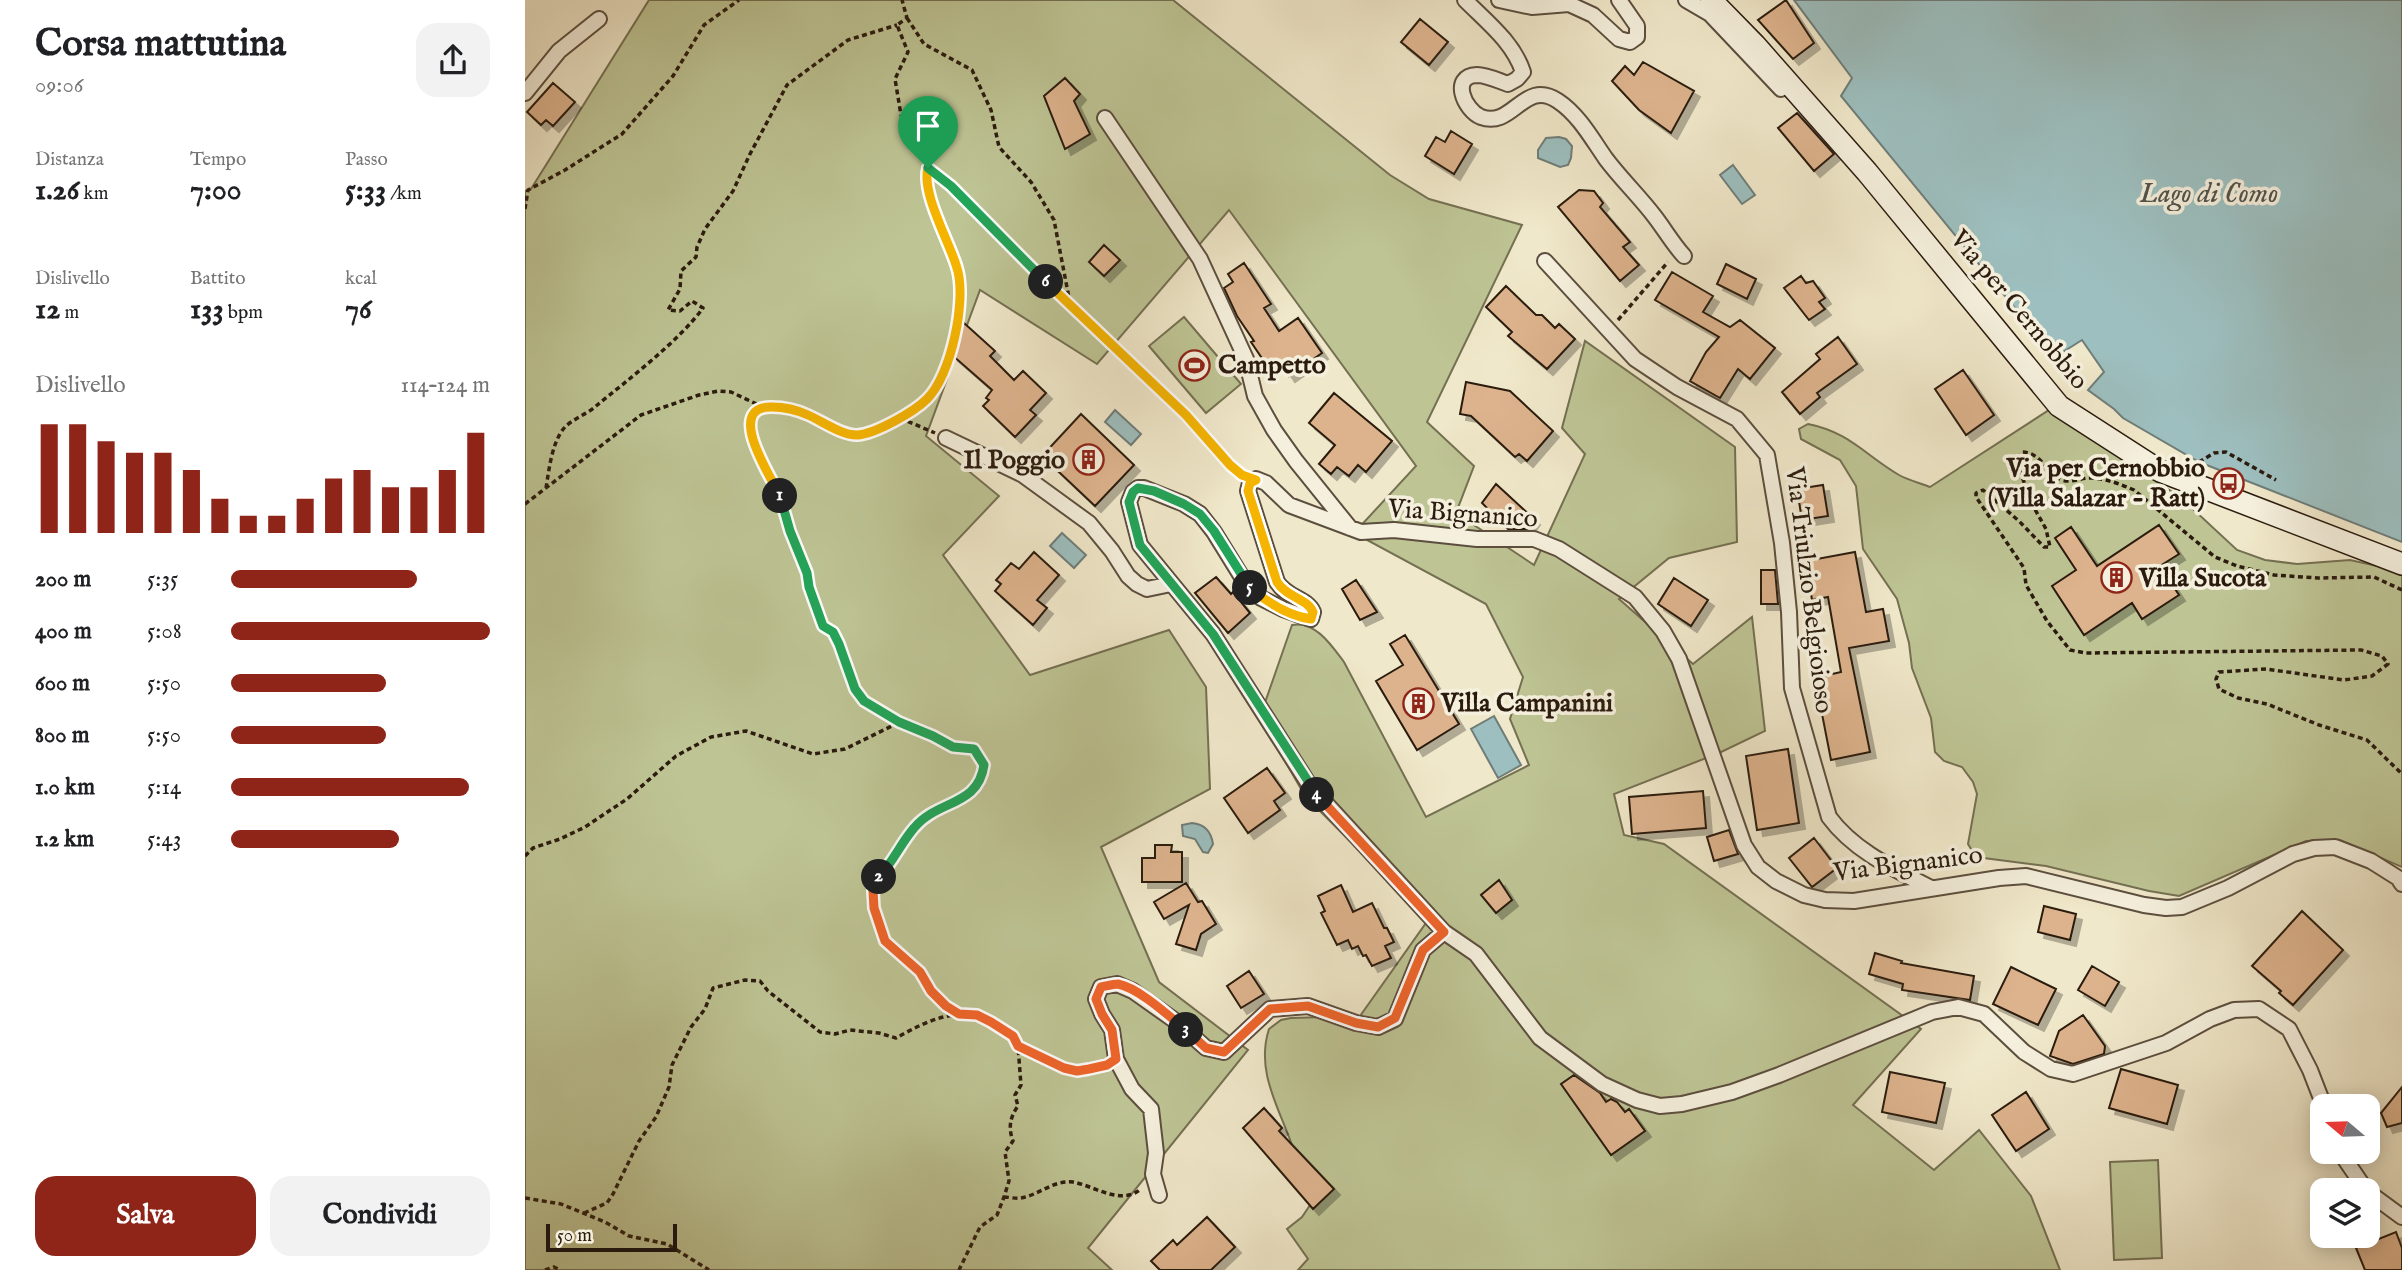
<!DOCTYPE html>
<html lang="it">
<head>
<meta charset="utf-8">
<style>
	body { margin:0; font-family:"IM FELL English",serif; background:#f2f2f2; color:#202124; height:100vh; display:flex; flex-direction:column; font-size:26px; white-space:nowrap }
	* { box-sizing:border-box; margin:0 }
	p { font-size:23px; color:#757577 }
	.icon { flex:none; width:38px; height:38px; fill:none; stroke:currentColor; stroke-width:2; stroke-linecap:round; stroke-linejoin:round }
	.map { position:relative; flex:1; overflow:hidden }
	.details { display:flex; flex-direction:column; background:#fff; width:525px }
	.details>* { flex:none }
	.needle { width:46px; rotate:289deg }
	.controls { position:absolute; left:1785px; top:1094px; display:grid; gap:14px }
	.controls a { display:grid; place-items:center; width:70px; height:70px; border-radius:14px; background:#fff; box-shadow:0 4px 18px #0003; font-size:35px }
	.scale { position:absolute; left:21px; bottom:18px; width:131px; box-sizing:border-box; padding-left:7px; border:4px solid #2b1b0f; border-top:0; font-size:19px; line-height:24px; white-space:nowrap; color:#2b1b0f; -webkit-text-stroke:5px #f5f0dd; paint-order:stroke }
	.pin { position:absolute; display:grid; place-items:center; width:60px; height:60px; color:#fff; margin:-72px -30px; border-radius:50% 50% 50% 0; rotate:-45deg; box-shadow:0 0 7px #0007 }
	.pin .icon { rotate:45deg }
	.km { position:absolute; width:35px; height:35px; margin:-18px; border-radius:50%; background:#222; color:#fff; font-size:19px; line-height:35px; text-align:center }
	.round { display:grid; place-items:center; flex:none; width:74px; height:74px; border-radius:21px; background:#f2f2f2 }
	.overview { display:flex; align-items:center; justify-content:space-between; height:119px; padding:0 35px }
	h1 { font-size:38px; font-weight:800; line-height:52px }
	.metrics { display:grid; grid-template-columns:repeat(3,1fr); gap:10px; height:119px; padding:7px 35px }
	.metrics div { display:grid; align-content:center }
	.metrics b { font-size:30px; font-weight:800 }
	.metrics small { font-size:19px; font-weight:400 }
	.metrics p { font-size:19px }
	.chart { height:196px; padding:14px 35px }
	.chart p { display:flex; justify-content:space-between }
	.chart svg { width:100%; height:126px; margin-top:7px; stroke:#8f2418; stroke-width:6 }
	.action { display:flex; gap:14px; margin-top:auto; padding:14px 35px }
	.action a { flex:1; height:80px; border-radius:21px; background:#8f2418; color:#fff; font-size:28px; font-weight:800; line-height:80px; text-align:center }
	.action a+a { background:#f2f2f2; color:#202124 }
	ul { padding:0 35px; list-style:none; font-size:23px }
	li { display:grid; grid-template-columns:112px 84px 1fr; align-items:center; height:52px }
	li i { height:18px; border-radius:9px; background:#8f2418 }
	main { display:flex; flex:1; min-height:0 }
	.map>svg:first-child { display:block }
	.green { fill:#bec494; stroke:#747052; stroke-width:2 }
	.water { fill:#9dbfbf; stroke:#6f7d79; stroke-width:2 }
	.building { fill:#ddb38d; stroke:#2b1b0f; stroke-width:2; filter:url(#shadow) }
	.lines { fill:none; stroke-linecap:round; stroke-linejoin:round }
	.minor-casing { stroke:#5c4e3e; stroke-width:18 }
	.secondary-casing { stroke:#2b1b0f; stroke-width:24 }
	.path { stroke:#2b1b0f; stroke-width:3.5; stroke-dasharray:5 3.5; stroke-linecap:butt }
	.minor { stroke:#f5f0dd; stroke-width:14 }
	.secondary { stroke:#f5f0dd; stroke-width:21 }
	.split-1-casing { stroke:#fff; stroke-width:14 }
	.split-2-casing { stroke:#fff; stroke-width:14 }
	.split-3-casing { stroke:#fff; stroke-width:14 }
	.split-4-casing { stroke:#fff; stroke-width:14 }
	.split-5-casing { stroke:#fff; stroke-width:14 }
	.split-6-casing { stroke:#fff; stroke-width:14 }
	.split-7-casing { stroke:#fff; stroke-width:14 }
	.split-1 { stroke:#f5b400; stroke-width:9 }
	.split-2 { stroke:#22a559; stroke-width:9 }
	.split-3 { stroke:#f0652b; stroke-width:9 }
	.split-4 { stroke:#f0652b; stroke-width:9 }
	.split-5 { stroke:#22a559; stroke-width:9 }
	.split-6 { stroke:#f5b400; stroke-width:9 }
	.split-7 { stroke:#22a559; stroke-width:9 }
	.labels { text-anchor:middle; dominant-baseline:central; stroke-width:7; stroke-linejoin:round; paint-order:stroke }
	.street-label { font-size:26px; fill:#2b1b0f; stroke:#f5f0dd }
	.poi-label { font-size:26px; font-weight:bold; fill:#2b1b0f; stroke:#f5f0dd; text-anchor:start }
	.water-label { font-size:28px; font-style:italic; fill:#53544d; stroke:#f5f0dd }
</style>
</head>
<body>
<main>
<section class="details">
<div class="overview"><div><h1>Corsa mattutina</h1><p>09:06</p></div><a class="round"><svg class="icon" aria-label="share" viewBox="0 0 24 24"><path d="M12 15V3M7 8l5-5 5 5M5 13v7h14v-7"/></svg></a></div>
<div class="metrics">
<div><p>Distanza</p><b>1.26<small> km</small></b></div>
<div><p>Tempo</p><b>7:00</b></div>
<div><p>Passo</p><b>5:33<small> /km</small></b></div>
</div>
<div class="metrics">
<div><p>Dislivello</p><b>12<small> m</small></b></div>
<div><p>Battito</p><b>133<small> bpm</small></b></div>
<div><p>kcal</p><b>76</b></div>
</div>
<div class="chart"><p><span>Dislivello</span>114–124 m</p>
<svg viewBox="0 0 160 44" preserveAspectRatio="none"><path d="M5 44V6M15 44V6M25 44V12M35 44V16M45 44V16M55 44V22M65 44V32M75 44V38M85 44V38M95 44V32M105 44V25M115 44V22M125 44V28M135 44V28M145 44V22M155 44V9"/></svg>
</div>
<ul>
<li><b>200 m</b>5:35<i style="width:72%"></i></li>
<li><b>400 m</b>5:08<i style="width:100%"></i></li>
<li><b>600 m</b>5:50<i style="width:60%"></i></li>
<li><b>800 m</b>5:50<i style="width:60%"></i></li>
<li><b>1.0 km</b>5:14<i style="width:92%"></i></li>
<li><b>1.2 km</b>5:43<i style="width:65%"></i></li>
</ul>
<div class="action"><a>Salva</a><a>Condividi</a></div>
</section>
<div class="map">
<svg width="1877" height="1270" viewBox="0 0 1877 1270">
	<defs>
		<filter id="shadow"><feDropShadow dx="6" dy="6" stdDeviation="0" flood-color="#0004"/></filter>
	</defs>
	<rect width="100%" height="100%" fill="#f0e8ca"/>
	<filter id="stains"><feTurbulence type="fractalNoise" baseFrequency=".00286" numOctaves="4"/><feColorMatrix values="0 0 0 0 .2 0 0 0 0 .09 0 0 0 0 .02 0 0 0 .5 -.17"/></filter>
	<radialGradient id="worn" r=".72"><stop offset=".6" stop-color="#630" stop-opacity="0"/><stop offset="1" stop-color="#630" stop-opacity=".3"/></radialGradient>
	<path class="green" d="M124 0H648L865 175 904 199 997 225 902 422 949 466 931 513 1009 565 1060 454 1037 428 1060 341 1210 447 1212 542 1144 558 1094 599 1168 664 1227 617 1240 731 1194 753 1089 794 1099 835 1139 844 1396 1029 1328 1105 1409 1170 1454 1130 1506 1196 1535 1270H773L783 1259 762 1229 777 1217 785 1205C780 1186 774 1167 768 1148 755 1109 730 1072 744 1029L756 1020 766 1018 835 1016 903 920 780 796 735 717 767 625C790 620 807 646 819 662L901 817 1004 765 985 719 998 677 961 604 829 533 891 466 704 210 572 364 455 290 401 436 474 496 418 555 505 675 644 630 681 687 685 789 576 847 634 982 723 1050 563 1248 587 1270H0V191L6 189Z
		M659 317 716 384 681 413 624 346Z
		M1524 410 1655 497 1712 550 1740 560 1772 564 1825 560 1866 569 1877 574V867L1815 840 1781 841 1654 896 1624 891 1521 866 1451 857 1443 844 1452 794 1448 782 1437 767 1419 761 1410 752 1406 718 1387 668 1384 643 1372 599 1338 549 1331 486 1315 460 1276 439 1274 429 1283 424C1324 432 1340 455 1374 475 1383 480 1395 483 1405 487Z
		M1633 1160 1637 1258 1589 1260 1585 1162Z"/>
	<path class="water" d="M1269 0H1877V542L1674 462 1598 418 1589 409 1563 390 1579 372 1557 340 1530 357 1316 96 1327 78Z
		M1034 137 1041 139 1047 146 1046 158 1043 165 1035 167 1013 158V150L1021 138Z
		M1208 165 1230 195 1217 204 1195 175Z
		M590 410 616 434 606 445 580 422Z
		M537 533 561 555 549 568 525 546Z
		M969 716 996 765 973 778 946 729Z
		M667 823C679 824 686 831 688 844L683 853 678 852 670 839 658 836 657 825Z"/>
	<path class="building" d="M1261 0 1289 43 1268 59 1233 20Z
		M895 19 923 42 904 65 876 42Z
		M1118 62 1169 91 1146 133 1114 110 1087 81 1100 66 1109 75Z
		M540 78 555 94 549 101 565 134 540 149 519 96Z
		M28 83 50 102 28 126 21 120 16 125 2 112Z
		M1272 113 1309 154 1289 171 1253 128Z
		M926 131 947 144 929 174 900 156 911 137 920 142Z
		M1054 190 1069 191 1078 203 1075 207 1105 242 1098 247 1114 265 1095 281 1033 207Z
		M579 245 595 260 579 276 564 262Z
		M719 263 746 304 739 308 754 331 773 318 797 353 764 376 755 363 745 370 726 342 729 341 712 316 699 288 708 282 703 274Z
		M1201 264 1231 279 1222 299 1192 284Z
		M1147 272 1188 296 1178 312 1205 327 1215 320 1250 348 1225 379 1213 369 1195 398 1165 381 1181 352 1194 337 1130 300Z
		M1276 276 1281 283 1288 281 1300 298 1294 302 1300 309 1284 320 1259 288Z
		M981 286 1011 315H1017L1030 328 1034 324 1050 339 1022 369 983 336 987 332 961 307Z
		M439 323 470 351 465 356 489 380 498 371 521 393 505 410 511 415 490 437 458 406 464 400 461 398 467 390 427 355 433 330Z
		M1313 337 1332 364 1292 393 1295 397 1275 414 1257 392 1295 359 1291 354Z
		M1438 370 1469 415 1441 435 1410 389Z
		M941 382 985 391 1028 431 1002 461 994 454 990 457 946 416 935 414Z
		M809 393 867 441 841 472 833 465 824 476 812 467 806 474 794 464 810 445 784 423Z
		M556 414 609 465 570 506 517 456Z
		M971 484 1009 519 1002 529H983L957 503Z
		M1298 485 1303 516 1277 520 1272 489Z
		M1634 525 1654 554 1635 566 1654 595 1617 619 1607 603 1559 635 1527 586 1551 570 1530 538 1546 527 1572 566Z
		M509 552 534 575 512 600 522 608 508 625 470 591 476 584 471 580 486 563 494 569Z
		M1330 552 1341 612 1358 609 1364 641 1324 648 1345 752 1306 760 1290 678 1316 672 1303 597 1287 600 1281 561Z
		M1236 570H1250L1253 604H1236Z
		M691 577 706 594 708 592 725 613 703 633 670 593Z
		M1149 578 1183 600 1166 626 1133 604Z
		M831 580 852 612 835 620 817 589Z
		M880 635 934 724 892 750 851 681 878 665 865 644Z
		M1263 749 1274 823 1232 830 1221 756Z
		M742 768 760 793 749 801 755 810 723 833 699 798Z
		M1178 791 1181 828 1107 834 1104 797Z
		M1204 830 1213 854 1189 861 1182 837Z
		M1289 838 1312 868 1287 887 1264 858Z
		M630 845H647L646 852H657V882H617V858H630Z
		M974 880 987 900 971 913 956 895Z
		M661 883 673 902 677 901 691 924 676 934 671 950 651 944 664 905 639 919 629 902Z
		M816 885 828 912 847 903 859 928H862L869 942 860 946 866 958 847 966 841 955 838 956 833 946 827 949 823 940 812 945 796 913 800 911 793 896Z
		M1519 906 1551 914 1545 940 1513 932Z
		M1777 911 1818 950 1768 1005 1754 993 1756 991 1727 966Z
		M1350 953 1377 961 1376 963 1449 976 1445 1000 1377 990 1378 984 1344 974Z
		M1567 966 1594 982 1580 1006 1553 990Z
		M1486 967 1531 989 1513 1025 1468 1004Z
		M724 971 739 994 716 1008 702 986Z
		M1558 1015 1580 1046 1579 1054 1548 1064 1525 1056 1534 1031Z
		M1596 1069 1653 1085 1642 1124 1584 1108Z
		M1365 1072 1420 1083 1411 1123 1357 1112Z
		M1049 1075 1075 1093 1081 1102 1086 1099 1092 1102 1100 1112 1104 1109 1120 1131 1086 1155 1036 1084Z
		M1877 1087V1123L1862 1127 1856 1113Z
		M1501 1092 1524 1129 1491 1151 1467 1115Z
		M739 1108 757 1128 754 1131 809 1189 788 1209 718 1128Z
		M682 1217 710 1247 686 1270H635L626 1261 648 1240 652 1245Z
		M1871 1232 1877 1248V1270H1840L1831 1248Z"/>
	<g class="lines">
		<defs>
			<path id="minor" d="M940 0C962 22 988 42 998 72L992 79 983 84C974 81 962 75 952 75 925 76 939 110 956 117 988 129 999 78 1033 101 1054 115 1067 139 1081 159 1096 179 1115 197 1130 217 1140 230 1148 244 1159 256
				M974 0 1007 7 1044 4 1068 15 1094 39 1105 42 1112 37V26L1094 0
				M1161 0 1185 14 1256 89
				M0 93 34 51 74 19
				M580 118 675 259 721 359 730 396 749 430 771 461 825 528
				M1020 261 1110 359 1152 387 1212 419 1242 455 1257 543 1264 612 1267 688 1304 817C1329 851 1369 869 1406 888
				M421 438 498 475 564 523 587 551 603 576 612 584 622 589 646 584
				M1799 1106 1785 1070 1764 1029 1734 1009 1709 1010 1685 1019 1641 1043 1548 1074 1526 1069 1499 1052 1459 1014 1433 1007 1407 1012 1254 1075 1207 1092 1157 1104 1135 1106 1112 1100 1077 1084 1015 1038 951 954 919 932 785 786 688 634 615 545 604 502 608 492 613 488H619L659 504 675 514 689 532 723 587 736 598 758 609 786 619 788 612C782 598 762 598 752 582L723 491 725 483 731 479 741 483 764 505 836 532 869 530 952 539H1009L1034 549 1110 597 1138 631 1154 659 1219 845 1233 867 1251 881 1279 895 1300 900 1329 901 1474 878 1501 876 1619 905 1641 908 1657 907 1703 888 1768 854 1789 848 1810 847 1846 861 1873 878 1877 884
				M1815 1152 1841 1190
				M1843 1192 1877 1217
				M634 1195 628 1174 631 1153 626 1109 607 1089 591 1059 587 1030 577 1014 571 999 576 987 592 984 608 991 649 1020 681 1048 699 1052 745 1009 783 1006 831 1023 853 1027 870 1019 898 950 919 932"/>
			<path id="secondary" d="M1186 0 1230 45 1342 172 1534 406 1635 471 1877 564"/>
		</defs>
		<use href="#minor" class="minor-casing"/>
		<use href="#secondary" class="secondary-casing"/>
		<path class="path" d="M382 18 399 44 447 70 466 110 474 147 506 182 529 220 545 303
			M403 168 426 186 496 258 661 415 705 465 716 474
			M0 209 3 190 40 170 97 134 148 76 179 25 214 0
			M1093 320 1143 262
			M238 407 229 410 225 417 231 450 256 498 265 531 282 573 284 587 298 626 308 632 314 644 330 689 339 701 374 722 408 735 428 747 449 749 459 765 455 784 447 793 417 808 391 826 354 878 348 891 349 908 360 941 395 972 406 991 421 1006 434 1014 452 1015 488 1036 493 1046 496 1085 490 1095 493 1106C485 1117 483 1128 488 1141L480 1152 484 1181 479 1197 472 1215 455 1227 434 1270
			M375 418 410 433
			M1674 462 1689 453 1701 452 1751 480
			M21 488C24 470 27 441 40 427 48 419 62 414 71 406 103 380 155 340 178 308L167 301 155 311 143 310 155 289 156 271 171 257 172 247 180 229 208 191 225 154 262 85 323 40 372 25
			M0 504 116 415 174 395 193 391 206 392 238 407H254L280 413 330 435 349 432 397 405 405 397 426 352 436 292 433 272 415 228 402 183 404 160 399 142 384 129 376 115 370 79 383 52 372 25 382 18 377 0
			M1877 590 1849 577 1793 578 1749 575 1712 566 1690 557 1609 490C1595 484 1580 478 1565 478 1556 478 1546 483 1537 480 1521 474 1518 453 1497 452L1492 463 1507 504 1521 529 1525 547H1519L1494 521 1458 490 1451 493V497L1499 568 1501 585 1522 621 1545 650 1561 653 1836 650 1857 656 1863 664 1847 676 1819 680 1741 669 1694 672 1691 679 1694 689 1713 698 1742 704 1794 725 1842 740 1877 774
			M0 856 8 848 35 839 60 827 102 799 151 756 186 737 221 731 288 754 320 749 373 723
			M493 1046 539 1068 552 1071 577 1066
			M479 1197C484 1197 491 1199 496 1198 514 1195 528 1180 548 1182 570 1186 595 1206 616 1189
			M0 1198 36 1204 80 1222 104 1236 142 1244 184 1270
			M59 1213 82 1203 88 1194 114 1141 131 1117 144 1087 147 1065 166 1027 180 1009 188 988 220 980 235 981 243 991 295 1032 310 1034 325 1030 354 1033 371 1038C389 1028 411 1016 432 1015
			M20 1270 29 1267 35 1270"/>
		<use href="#minor" class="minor"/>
		<use href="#secondary" class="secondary"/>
	</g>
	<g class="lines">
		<defs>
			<path id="split-1" d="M255 496C245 475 199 406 247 407 258 407 272 410 283 415 297 421 316 435 332 435 350 434 389 412 402 399 426 376 442 300 432 268 425 243 396 193 403 168"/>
			<path id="split-2" d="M255 496 265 531 282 573 284 587 298 626 308 632 314 644 330 689 339 701 374 722 408 736 428 747 449 749 459 765C453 807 413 799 389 828 376 843 368 862 354 877"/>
			<path id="split-3" d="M354 877 348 891 349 908 360 941 395 972 406 991 421 1006 434 1014 452 1015 466 1022 488 1036 493 1046 539 1068 552 1071 564 1069 582 1065 591 1059 587 1030 577 1014 571 999 576 987C581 986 589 984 593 984 614 988 645 1017 661 1030"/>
			<path id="split-4" d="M661 1030 681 1048 699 1052 745 1009 783 1006 831 1023 853 1027 870 1018 898 950 919 932 792 795"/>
			<path id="split-5" d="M725 588 689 531 675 514 659 504 629 491 613 488 608 492 604 502 615 545 688 634 792 795"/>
			<path id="split-6" d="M521 282 661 415 705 465 717 475 731 480 725 483 723 491 752 582C762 598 782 598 788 612L786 619C764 616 742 602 725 588"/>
			<path id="split-7" d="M403 168 426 186 521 282"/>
		</defs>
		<use href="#split-1" class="split-1-casing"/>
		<use href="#split-2" class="split-2-casing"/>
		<use href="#split-3" class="split-3-casing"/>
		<use href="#split-4" class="split-4-casing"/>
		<use href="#split-5" class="split-5-casing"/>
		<use href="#split-6" class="split-6-casing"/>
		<use href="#split-7" class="split-7-casing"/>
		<use href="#split-1" class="split-1"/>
		<use href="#split-2" class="split-2"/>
		<use href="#split-3" class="split-3"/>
		<use href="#split-4" class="split-4"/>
		<use href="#split-5" class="split-5"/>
		<use href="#split-6" class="split-6"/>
		<use href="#split-7" class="split-7"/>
	</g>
	<defs>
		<symbol id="stadium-ring" viewBox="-11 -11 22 22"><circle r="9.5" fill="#f5f0dd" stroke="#8f2418" stroke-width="1.5"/><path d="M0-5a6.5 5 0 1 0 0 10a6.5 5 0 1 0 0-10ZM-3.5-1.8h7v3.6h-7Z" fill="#8f2418"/></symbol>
		<symbol id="building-ring" viewBox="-11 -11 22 22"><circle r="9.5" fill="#f5f0dd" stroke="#8f2418" stroke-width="1.5"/><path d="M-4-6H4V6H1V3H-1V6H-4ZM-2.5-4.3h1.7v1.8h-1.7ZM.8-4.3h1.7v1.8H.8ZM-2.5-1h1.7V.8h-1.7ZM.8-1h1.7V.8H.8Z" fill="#8f2418"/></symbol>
		<symbol id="bus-ring" viewBox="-11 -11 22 22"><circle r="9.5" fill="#f5f0dd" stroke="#8f2418" stroke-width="1.5"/><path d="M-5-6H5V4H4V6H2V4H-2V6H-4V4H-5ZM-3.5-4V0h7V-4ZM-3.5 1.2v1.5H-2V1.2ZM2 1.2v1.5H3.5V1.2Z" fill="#8f2418"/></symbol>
	</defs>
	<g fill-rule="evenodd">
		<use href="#stadium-ring" x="652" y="348" width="35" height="35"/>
		<use href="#building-ring" x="546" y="442" width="35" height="35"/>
		<use href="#bus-ring" x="1686" y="466" width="35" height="35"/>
		<use href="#building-ring" x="1574" y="560" width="35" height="35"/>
		<use href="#building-ring" x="876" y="686" width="35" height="35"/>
	</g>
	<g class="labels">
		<g class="street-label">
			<text transform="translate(1494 310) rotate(50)">Via per Cernobbio</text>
			<text transform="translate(938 514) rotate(4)">Via Bignanico</text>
			<text transform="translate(1284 590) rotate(83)">Via Triulzio Belgioioso</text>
			<text transform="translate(1383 864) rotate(-7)">Via Bignanico</text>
		</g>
		<g class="poi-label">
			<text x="693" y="365">Campetto</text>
			<text x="540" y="460" text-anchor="end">Il Poggio</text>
			<text x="1680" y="468" text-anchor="end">Via per Cernobbio<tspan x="1680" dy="30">(Villa Salazar - Ratt)</tspan></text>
			<text x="1614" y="578">Villa Sucota</text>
			<text x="916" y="703">Villa Campanini</text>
		</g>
		<g class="water-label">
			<text x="1684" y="194">Lago di Como</text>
		</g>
	</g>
	<rect width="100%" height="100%" filter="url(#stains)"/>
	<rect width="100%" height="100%" fill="url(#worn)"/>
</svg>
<div class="controls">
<a><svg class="needle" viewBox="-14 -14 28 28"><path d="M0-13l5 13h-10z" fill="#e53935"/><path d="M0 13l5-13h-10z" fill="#757577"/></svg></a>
<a><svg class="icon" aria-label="layers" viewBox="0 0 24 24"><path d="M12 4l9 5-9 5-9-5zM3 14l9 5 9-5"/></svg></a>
</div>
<div class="scale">50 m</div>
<div class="pin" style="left:403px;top:168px;background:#1e9e55"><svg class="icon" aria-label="arrive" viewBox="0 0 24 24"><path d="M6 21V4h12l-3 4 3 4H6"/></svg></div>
<b class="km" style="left:255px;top:496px">1</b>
<b class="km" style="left:354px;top:877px">2</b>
<b class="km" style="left:661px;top:1030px">3</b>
<b class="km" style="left:792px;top:795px">4</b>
<b class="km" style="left:725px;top:588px">5</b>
<b class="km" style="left:521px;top:282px">6</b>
</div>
</main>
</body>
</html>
